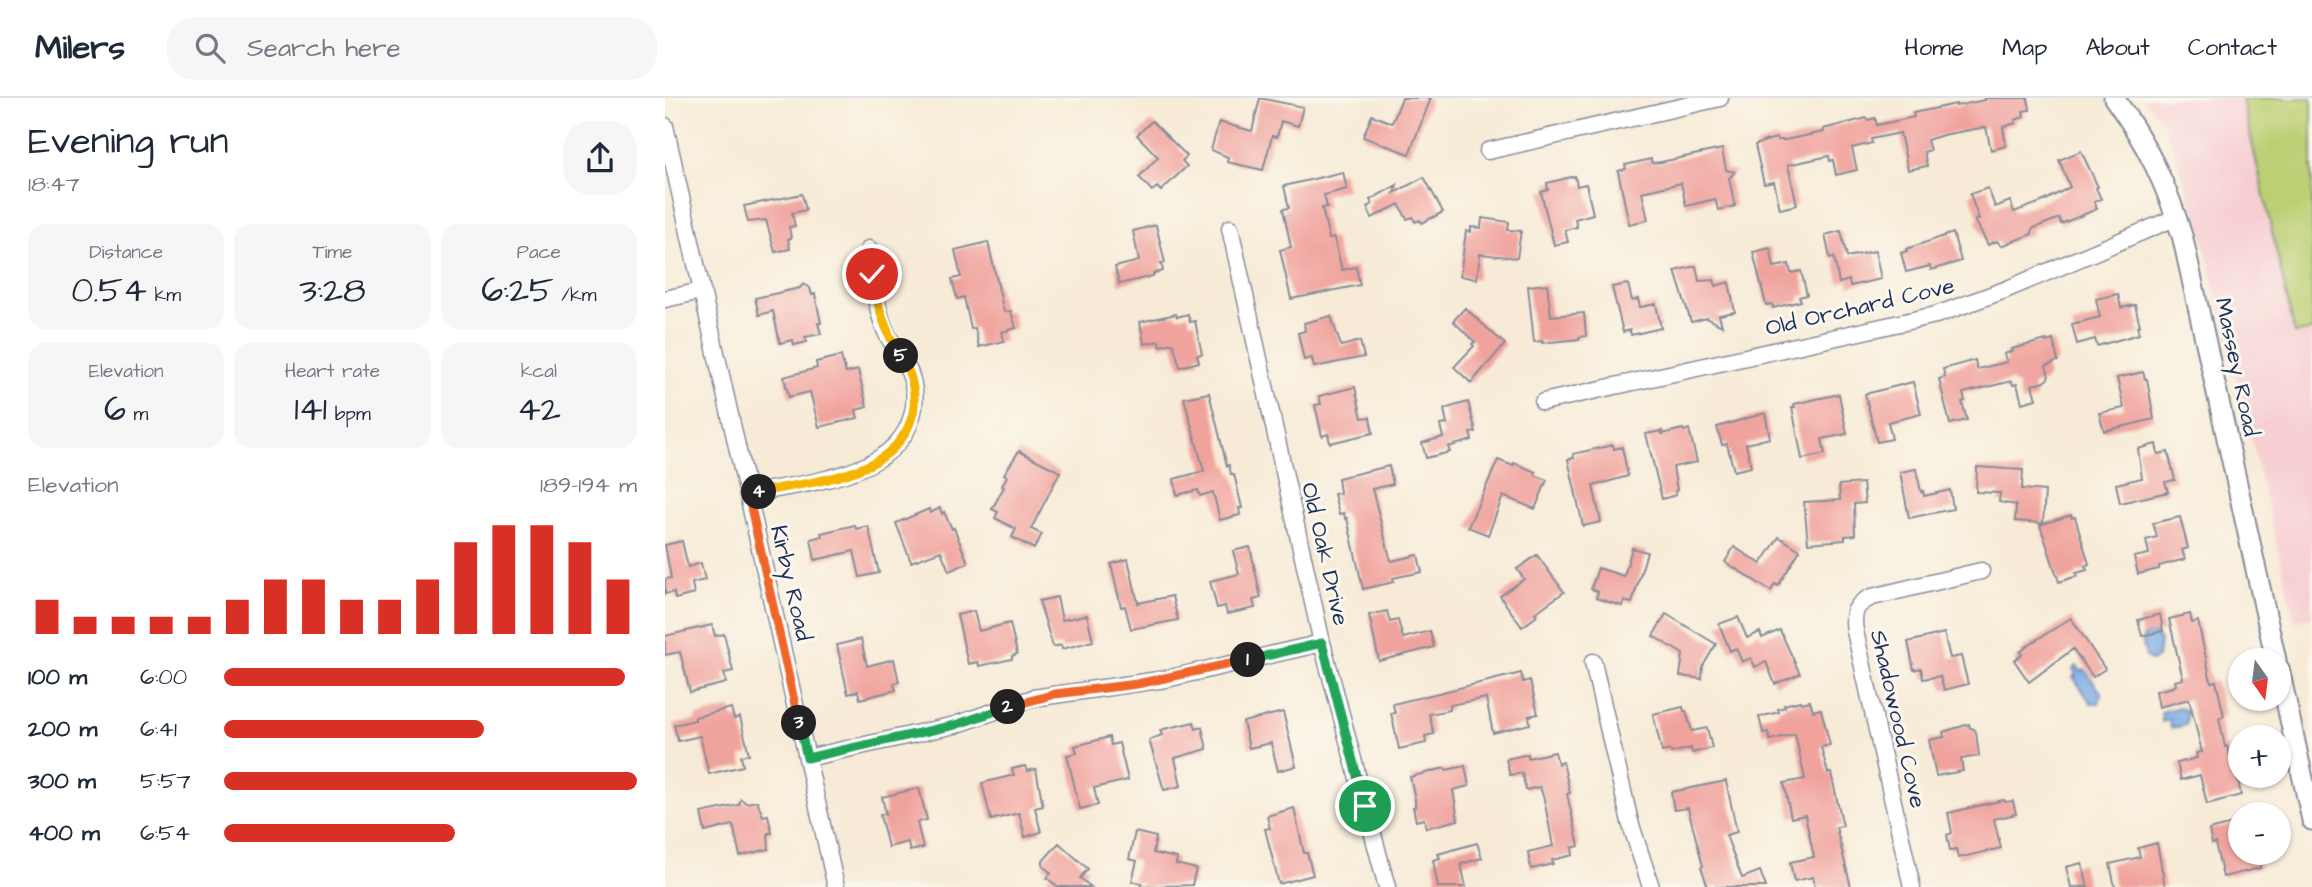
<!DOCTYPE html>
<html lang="en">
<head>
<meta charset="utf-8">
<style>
	body { margin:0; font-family:"Architects Daughter",sans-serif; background:#f6f6f7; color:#1f2937; height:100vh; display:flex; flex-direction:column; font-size:26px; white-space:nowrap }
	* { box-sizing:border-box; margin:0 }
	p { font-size:23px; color:#747a83 }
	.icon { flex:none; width:38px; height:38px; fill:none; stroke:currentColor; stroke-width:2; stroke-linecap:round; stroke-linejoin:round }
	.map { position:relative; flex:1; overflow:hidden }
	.side { display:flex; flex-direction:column; background:#fff; width:665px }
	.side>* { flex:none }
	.needle { width:46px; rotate:166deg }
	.fabs { position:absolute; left:1563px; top:550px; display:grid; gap:14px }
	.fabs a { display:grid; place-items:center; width:63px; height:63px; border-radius:50%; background:#fff; box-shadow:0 2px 5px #0004; font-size:35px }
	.pin { position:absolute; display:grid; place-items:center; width:60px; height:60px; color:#fff; margin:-30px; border:4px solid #fff; border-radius:50%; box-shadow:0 2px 7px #0007 }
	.km { position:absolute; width:35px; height:35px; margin:-18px; border-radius:50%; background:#222; color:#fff; font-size:19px; line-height:35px; text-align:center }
	.round { display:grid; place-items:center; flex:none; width:74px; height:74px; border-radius:28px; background:#f6f6f7 }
	.summary { display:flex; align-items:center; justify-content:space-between; height:119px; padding:0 28px }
	h1 { font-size:38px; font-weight:600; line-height:52px }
	.stats { display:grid; grid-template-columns:repeat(3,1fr); gap:10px; height:119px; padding:7px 28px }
	.stats div { display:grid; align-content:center; border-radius:18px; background:#f6f6f7; text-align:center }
	.stats b { font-size:35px; font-weight:600 }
	.stats small { font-size:19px; font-weight:400 }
	.stats p { font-size:19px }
	.chart { height:196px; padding:14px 28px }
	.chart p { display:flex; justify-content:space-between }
	.chart svg { width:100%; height:126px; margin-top:7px; stroke:#d93025; stroke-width:6 }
	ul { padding:0 28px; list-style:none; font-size:23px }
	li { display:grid; grid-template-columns:112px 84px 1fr; align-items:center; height:52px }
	li i { height:18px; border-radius:9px; background:#d93025 }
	header { display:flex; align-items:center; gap:42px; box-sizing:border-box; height:98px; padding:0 35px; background:#fff; border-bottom:2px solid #e0e1e3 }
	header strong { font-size:33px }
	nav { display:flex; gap:38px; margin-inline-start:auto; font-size:24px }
	.search { width:490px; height:63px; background:#f6f6f7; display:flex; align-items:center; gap:18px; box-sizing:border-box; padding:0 24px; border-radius:28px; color:#747a83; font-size:26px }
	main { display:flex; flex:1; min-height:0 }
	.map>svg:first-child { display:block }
	.built { fill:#f7cfd3 }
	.green { fill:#bbcf73; stroke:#6b7f68; stroke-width:2 }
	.water { fill:#7aaae4; stroke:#4a6ca1; stroke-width:2 }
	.building { fill:#f0a39d }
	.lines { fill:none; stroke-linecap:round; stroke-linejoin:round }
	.minor-casing { stroke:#898d9a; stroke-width:19 }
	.tertiary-casing { stroke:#898d9a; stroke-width:23 }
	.minor { stroke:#fff; stroke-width:16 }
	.tertiary { stroke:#fff; stroke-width:19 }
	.split-1-casing { stroke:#fff; stroke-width:14 }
	.split-2-casing { stroke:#fff; stroke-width:14 }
	.split-3-casing { stroke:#fff; stroke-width:14 }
	.split-4-casing { stroke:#fff; stroke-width:14 }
	.split-5-casing { stroke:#fff; stroke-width:14 }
	.split-6-casing { stroke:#fff; stroke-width:14 }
	.split-1 { stroke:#22a559; stroke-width:9 }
	.split-2 { stroke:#f0652b; stroke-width:9 }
	.split-3 { stroke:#22a559; stroke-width:9 }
	.split-4 { stroke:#f0652b; stroke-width:9 }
	.split-5 { stroke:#f5b400; stroke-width:9 }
	.split-6 { stroke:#f5b400; stroke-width:9 }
	.labels { text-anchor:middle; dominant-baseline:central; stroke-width:6; stroke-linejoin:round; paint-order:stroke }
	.street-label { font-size:23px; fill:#1b2f5e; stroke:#fbf7ec }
</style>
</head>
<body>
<header>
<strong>Milers</strong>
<div class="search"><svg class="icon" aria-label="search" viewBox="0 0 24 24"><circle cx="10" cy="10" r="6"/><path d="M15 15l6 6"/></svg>Search here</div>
<nav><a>Home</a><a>Map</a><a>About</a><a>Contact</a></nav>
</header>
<main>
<section class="side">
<div class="summary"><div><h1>Evening run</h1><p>18:47</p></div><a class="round"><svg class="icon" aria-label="share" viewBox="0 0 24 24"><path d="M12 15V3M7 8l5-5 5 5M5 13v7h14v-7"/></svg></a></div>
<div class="stats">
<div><p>Distance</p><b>0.54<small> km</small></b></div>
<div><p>Time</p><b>3:28</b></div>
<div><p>Pace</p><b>6:25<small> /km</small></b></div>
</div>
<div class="stats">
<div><p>Elevation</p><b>6<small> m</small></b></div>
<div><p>Heart rate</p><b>141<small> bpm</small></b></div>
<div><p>kcal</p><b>42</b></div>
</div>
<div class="chart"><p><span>Elevation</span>189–194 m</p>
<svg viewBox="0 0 160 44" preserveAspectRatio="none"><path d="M5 44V32M15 44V38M25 44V38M35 44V38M45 44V38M55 44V32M65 44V25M75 44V25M85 44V32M95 44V32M105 44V25M115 44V12M125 44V6M135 44V6M145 44V12M155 44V25"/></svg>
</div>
<ul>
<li><b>100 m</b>6:00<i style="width:97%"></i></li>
<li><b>200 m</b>6:41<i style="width:63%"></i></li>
<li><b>300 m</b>5:57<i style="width:100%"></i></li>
<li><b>400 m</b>6:54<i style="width:56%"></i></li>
</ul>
</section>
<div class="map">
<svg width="1647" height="789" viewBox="0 0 1647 789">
	<rect width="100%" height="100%" fill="#fbf7ec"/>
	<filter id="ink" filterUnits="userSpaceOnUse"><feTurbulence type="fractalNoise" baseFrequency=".0143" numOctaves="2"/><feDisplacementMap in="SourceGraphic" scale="14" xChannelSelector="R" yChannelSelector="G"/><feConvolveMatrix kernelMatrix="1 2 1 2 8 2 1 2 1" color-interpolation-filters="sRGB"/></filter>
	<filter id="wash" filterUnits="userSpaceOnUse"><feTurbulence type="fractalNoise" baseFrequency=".00686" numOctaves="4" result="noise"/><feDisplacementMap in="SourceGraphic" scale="28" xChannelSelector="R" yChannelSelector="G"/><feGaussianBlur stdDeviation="1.57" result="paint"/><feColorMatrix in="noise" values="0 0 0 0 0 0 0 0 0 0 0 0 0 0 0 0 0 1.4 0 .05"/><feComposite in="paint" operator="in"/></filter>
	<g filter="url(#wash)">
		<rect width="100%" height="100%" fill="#f7ebd7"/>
		<path class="built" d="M1478 0H1647V519L1630 523 1535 128 1499 27Z"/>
		<path class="green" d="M1577 0H1647V232L1630 236Z"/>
		<path class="water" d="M1488 532 1489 536 1495 542 1493 560 1486 563 1481 559 1477 541 1482 537V533Z
			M1412 568 1416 573 1420 572 1437 596 1434 605H1426L1408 579 1411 577 1408 571Z
			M1514 609 1522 614 1521 627 1506 630 1504 622 1497 624 1496 614Z"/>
		<g id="blocks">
			<path class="building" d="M595 0 638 9 633 28 616 23 612 39 607 38 598 72 562 64 563 59 546 52 554 24 587 33Z
				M737 0H766L744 56 698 39 707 17 727 25Z
				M1320 0H1363L1365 12 1358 13 1359 19 1350 22 1351 25 1338 29 1341 48 1326 52 1321 29 1278 37 1262 42 1265 52 1259 54 1262 68 1243 72 1235 35 1206 41 1207 45 1187 50 1192 72 1171 77 1168 62 1165 63 1164 58 1123 67 1132 107 1115 111 1109 84 1099 86 1090 47 1100 43 1112 40 1113 42H1120L1159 34 1158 31 1202 20 1203 22 1210 20 1212 27 1249 19 1248 15 1291 6V8L1320 2Z
				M487 23 522 58 517 63 522 68 496 93 492 89 487 93 474 79 493 59 472 37Z
				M1057 51 1061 72 1070 74 1064 80 1070 108 1053 112 1050 101 1021 108 1016 85 977 94 983 122 964 126 953 73 961 71 960 67 986 61 987 65 996 64Z
				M1416 53 1433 89 1431 90 1436 101 1429 104 1432 111 1396 126 1394 120 1367 131V136L1336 148 1332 143 1323 147 1310 122 1314 121 1305 96 1323 90 1330 109 1345 103 1349 114 1379 103 1405 89 1394 62Z
				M678 74 682 91 659 97 662 109 657 110 664 141 669 140 677 172 691 169 695 187 626 201 615 152 626 149 618 111 624 110 619 88Z
				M910 78 912 88 921 86 928 116 910 121 912 129 900 132 903 144 889 147 876 94 883 92 882 85Z
				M759 79 778 114 757 125 755 122 750 124 748 119 742 121 734 106 707 120 702 109 707 106 705 102 732 87 729 95Z
				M137 96 141 112 127 115 130 128 124 129 126 140 123 141 125 151 110 154 101 122 83 124 79 108Z
				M817 120 844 124 843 132 856 133 852 160 815 156 812 181 795 178 801 133 806 134V129L816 130Z
				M491 127 500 165H496L498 173 488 176V178L454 186 450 169 474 163 468 133Z
				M1176 133 1182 159 1210 153 1216 181 1185 188 1184 182 1174 185 1169 159 1165 160 1160 137Z
				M1288 135 1296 163 1266 172 1265 168 1241 174 1236 155 1242 153 1241 151Z
				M323 144 339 214 346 213 351 230 337 234 339 243 314 249 310 230 306 231 299 199 292 201 287 181 296 179 290 152Z
				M1105 150 1109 169 1124 166 1126 175 1136 173 1142 197 1134 199 1136 203 1108 210 1107 206 1101 207 1088 154Z
				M1031 168 1034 183 1049 182 1051 188 1064 184 1070 214 1054 217 1057 228 1042 220 1026 224 1010 173Z
				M138 186 145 190 147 197 150 196 156 225H153L156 236 140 239 142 244 129 247 128 242 115 245 108 213 94 217 90 200 135 190Z
				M882 186 886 218 919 215 921 238 914 239V241L877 245V243L869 244 863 188Z
				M963 186 967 203 973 201 975 209 991 206 996 230 966 237 965 232 958 234 947 189Z
				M1453 196 1456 210 1470 207 1475 228H1472L1474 236 1432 248 1430 241 1412 246 1407 226 1435 219 1431 201Z
				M800 210 840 246 806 285 789 269 809 248 807 246 810 244 788 223Z
				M511 216 512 219 523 216 525 224 530 223 537 256 532 257 534 264 515 269 508 245 495 248 494 243 479 246 475 224Z
				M666 218 676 248 695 243 699 259 649 269 647 260 639 262 633 235 640 233 639 225Z
				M1381 242V244L1388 242 1393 263 1381 268 1384 278 1380 284 1367 287 1371 301 1357 305 1352 286 1348 287 1347 283 1298 295 1300 303 1297 304 1302 322 1285 326 1274 281 1280 279 1278 271 1310 262 1312 271 1342 264 1339 256 1348 253 1347 251Z
				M176 258 181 275 193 272 202 309 191 312 193 320 154 329 145 294 124 299 119 279 152 270 151 264Z
				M1478 274 1480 281H1482L1489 321 1439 333 1434 315 1459 310 1452 280Z
				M1248 284 1256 316 1223 324 1227 341 1212 344 1200 296Z
				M690 289 697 320 705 319 708 335 665 345 663 336 657 338 650 307 656 306 654 298Z
				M544 295 562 368 564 367 566 376H569L577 410H574L575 417 555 422 548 394 535 398 533 392 512 397 509 381 539 373 519 300Z
				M1174 296 1182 336 1157 341 1160 356 1137 361 1127 309H1130L1129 306Z
				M803 304 811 334 805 335 807 342 783 349 785 354 761 360 757 345 778 339 775 327 782 326 779 311Z
				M1100 315 1105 340 1081 346 1086 369 1069 373 1062 346 1057 347 1052 329Z
				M1018 331 1019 333 1024 331 1032 364 1008 369 1012 392 1010 393 1011 397 997 401 981 336 997 333V336Z
				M1491 346 1493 356 1503 354 1510 382 1500 384 1503 394 1455 405 1451 386 1477 380 1473 351Z
				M948 347 949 351 957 349 963 378 928 388 936 424 918 428 903 361 909 360 908 356Z
				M354 353 395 374 366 431 377 436 369 451 347 439 351 431 330 420 333 414 327 411 339 389 337 388 342 378 339 376Z
				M833 362 848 368 849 365 871 374 870 377 882 382 870 411 838 398 823 437 803 429Z
				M724 368 728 386 707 391 726 463 753 457 757 474 728 480 729 484 698 491 682 420 680 421 679 415 674 416 669 396 675 395 673 380Z
				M1312 369 1358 372 1357 391 1380 393 1378 425 1350 423 1351 407 1334 404 1335 395 1311 394Z
				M1251 371 1256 394 1258 393 1259 398 1285 392 1288 411 1244 420 1235 374Z
				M1198 385 1200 405 1189 406 1190 437 1180 438V442L1143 445 1139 404 1175 402 1174 387Z
				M275 410 277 416 279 414 287 431 289 430 303 465 284 473 276 453 246 464 231 425 264 411 265 415Z
				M1406 417 1407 420 1410 419 1424 466 1420 468 1422 472 1411 475 1412 478 1394 484 1375 427Z
				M1515 419 1523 450 1517 452 1520 461 1494 468V471L1473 476 1469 459 1484 456 1481 442 1492 439 1488 425Z
				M190 427 191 431 203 428 214 475 195 479 189 453 150 462 146 441 157 438 156 435Z
				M1114 439 1135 452 1113 488 1110 486 1106 493 1060 464 1069 449 1096 466Z
				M17 443 23 469 36 465 40 482 27 485 29 496 10 501 9 494 0 496V481L6 480 0 447Z
				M585 449 596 500 588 502 590 510 562 516 560 508 552 510 545 483 574 476 568 453Z
				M967 450 982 454 967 505 959 503 957 508 931 500 933 494 926 491 933 470 959 478Z
				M872 457 899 494 870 515 872 518 857 529 835 498 859 481 852 471Z
				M463 461 473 505 507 498 513 522 466 531 460 508 456 509 446 466Z
				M392 499 397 522 422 517 428 543 397 551 396 547 388 549 374 503Z
				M309 513 314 533 345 525 352 556 347 558V561L314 568 313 564 303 566 292 517Z
				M722 513 725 524 733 522 738 540 765 533 769 549 714 563 704 517Z
				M1001 516 1051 546 1038 568 1037 581 1015 578 1018 556 988 538Z
				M1495 516 1498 533 1477 538 1473 522Z
				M1525 516 1527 525 1533 523 1546 584 1551 583 1559 618 1554 620 1560 649 1562 648 1565 659 1568 658 1576 697 1542 706 1535 677 1516 682 1512 665 1532 660 1531 655 1537 654 1524 601 1494 609 1491 593 1508 589 1511 587 1510 583 1518 581 1504 521Z
				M1073 519 1082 540 1095 534 1097 540 1115 532 1135 576 1110 586 1101 564 1090 569 1086 560 1077 564 1071 550 1065 553 1054 526Z
				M1406 520 1440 571 1428 579 1408 551 1364 584 1349 562 1357 557 1355 554 1365 546Z
				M47 527 50 538 59 536 68 573 59 575 61 585 25 594 15 554 0 557V538Z
				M1279 535 1285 560 1296 558 1303 586 1279 592 1275 578 1258 581 1256 570 1249 572 1243 544Z
				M196 541 202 568 229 561 234 584 229 586 231 592 195 601 193 593 183 596 172 547Z
				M856 575 858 584 865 582 873 616 864 618 865 626 828 635 821 600 785 607V612L764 616 769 636 760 638 761 645 734 651 726 615H730L728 606Z
				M1135 603 1136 605 1145 603 1148 613 1156 611 1165 647 1156 649 1163 675H1166L1178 728 1171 729 1186 789H1150L1148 779 1129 783 1125 764 1149 759 1140 717 1126 720 1119 685 1140 681 1130 636 1105 642 1103 634 1098 635 1094 619 1114 614 1113 611 1120 609 1119 607Z
				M1018 609 1019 613H1021L1027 633 1042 630 1047 650 1027 655 1026 650 1006 655 1005 652 997 654 988 616Z
				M66 610 69 621 75 619 84 656 76 658 78 668 44 676 35 638 13 643 9 627 30 622V619Z
				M618 614 631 668 613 673 606 645 584 650 578 624Z
				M529 624 531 631 537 629 542 651 510 660 516 688 499 692 484 642 497 637 495 632Z
				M1304 626 1305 630 1309 631 1311 634 1314 658 1296 661 1298 673 1271 678 1264 642 1279 639 1278 634Z
				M444 639 446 647 454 645 463 682 429 690 433 707 415 711 402 657 412 655 410 648Z
				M890 654 893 666 898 664 905 695 902 696 914 748 907 750 908 757 887 762 888 766 866 771 863 754 888 748 879 701 875 689 861 692 857 675 845 677 841 661 863 656V660Z
				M360 668 362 673 371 671 378 708 370 710 376 734 360 739 354 715 326 722 317 685 349 677 347 671Z
				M800 668 804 688 788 692 793 722 761 730 759 721 751 723 748 709H750V701L745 679 780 670 781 672Z
				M1061 683 1072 734 1061 737 1077 780 1095 773 1101 789H1043L1036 769 1038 768 1023 710 1009 712 1006 694Z
				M254 690 262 722 252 724 258 750 245 753 243 744 223 749 215 717 221 716 217 699Z
				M76 701 81 705 92 703 98 718 103 717 107 735H103L104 751 75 758 68 727 40 734 36 715 74 707Z
				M1339 702 1340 704 1348 703 1351 716 1329 721 1336 750 1293 760 1291 751 1285 752 1282 737 1287 735 1283 715Z
				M629 710 639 755H642L648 777 614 786 600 731 605 730 602 718Z
				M1575 724V754H1592L1595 770 1558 779 1550 745 1547 746 1544 732Z
				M470 734 491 739 488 755 512 760 511 766 531 771 527 787 476 789 477 785 467 783 472 763 464 761Z
				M394 745 423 771 415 780 426 789H393L382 780 386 775 378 768V763Z
				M812 745 817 760 796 766 801 789H773L768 762 775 760 773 756Z
				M1492 745 1500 789H1450L1445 766 1475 759 1473 750Z
				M1417 765 1423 789H1406L1401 769Z"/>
		</g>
	</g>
	<g filter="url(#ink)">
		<use href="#blocks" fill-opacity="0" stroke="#898d9a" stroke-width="2"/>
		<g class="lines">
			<defs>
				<path id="minor" d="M0 28 171 789
					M823 53 1055 0
					M565 130 657 545 722 789
					M0 201 36 193
					M878 304 1271 217 1340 192 1512 119
					M83 396C136 385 231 380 247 318 251 305 250 289 245 276 240 261 228 249 221 234 210 208 207 178 204 151
					M928 564 965 724 986 789
					M142 660 290 627 368 600 501 581 657 545
					M1247 789 1190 533C1187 515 1190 506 1207 499L1316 473"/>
				<path id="tertiary" d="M1449 0C1482 46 1502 87 1518 141L1611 562
					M1614 571 1647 722"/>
			</defs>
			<use href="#minor" class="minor-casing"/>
			<use href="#tertiary" class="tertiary-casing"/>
			<use href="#minor" class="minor"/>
			<use href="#tertiary" class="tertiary"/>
		</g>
	</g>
	<g class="lines" filter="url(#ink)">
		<defs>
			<path id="split-1" d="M583 562 657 545 700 708"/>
			<path id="split-2" d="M343 609 390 596 472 586 583 562"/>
			<path id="split-3" d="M134 625 142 660 290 627 343 609"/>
			<path id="split-4" d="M94 394 83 396 134 625"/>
			<path id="split-5" d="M94 394C147 383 233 380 248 315 252 296 246 274 236 258"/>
			<path id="split-6" d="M207 176C212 206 219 232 236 258"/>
		</defs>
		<use href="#split-1" class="split-1-casing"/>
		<use href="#split-2" class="split-2-casing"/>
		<use href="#split-3" class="split-3-casing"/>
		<use href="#split-4" class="split-4-casing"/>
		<use href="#split-5" class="split-5-casing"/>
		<use href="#split-6" class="split-6-casing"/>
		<use href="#split-1" class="split-1"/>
		<use href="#split-2" class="split-2"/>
		<use href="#split-3" class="split-3"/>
		<use href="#split-4" class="split-4"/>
		<use href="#split-5" class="split-5"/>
		<use href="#split-6" class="split-6"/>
	</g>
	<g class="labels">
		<g class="street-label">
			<text transform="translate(1195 209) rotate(-13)">Old Orchard Cove</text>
			<text transform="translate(1572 269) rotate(78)">Massey Road</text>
			<text transform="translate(660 456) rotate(77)">Old Oak Drive</text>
			<text transform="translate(126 485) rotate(77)">Kirby Road</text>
			<text transform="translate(1233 621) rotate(77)">Shadowood Cove</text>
		</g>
	</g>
</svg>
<div class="fabs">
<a><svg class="needle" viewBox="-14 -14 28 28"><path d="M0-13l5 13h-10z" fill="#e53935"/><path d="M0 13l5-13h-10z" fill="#747a83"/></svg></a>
<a>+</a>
<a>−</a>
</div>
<div class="pin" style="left:700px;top:708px;background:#1e9e55"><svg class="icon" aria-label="arrive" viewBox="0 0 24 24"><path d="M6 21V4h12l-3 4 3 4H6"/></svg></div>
<div class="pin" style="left:207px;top:176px;background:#d93025"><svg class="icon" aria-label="check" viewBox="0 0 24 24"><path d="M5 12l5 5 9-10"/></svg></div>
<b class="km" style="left:583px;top:562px">1</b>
<b class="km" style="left:343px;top:609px">2</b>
<b class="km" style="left:134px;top:625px">3</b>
<b class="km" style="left:94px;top:394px">4</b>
<b class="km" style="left:236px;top:258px">5</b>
</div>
</main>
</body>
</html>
